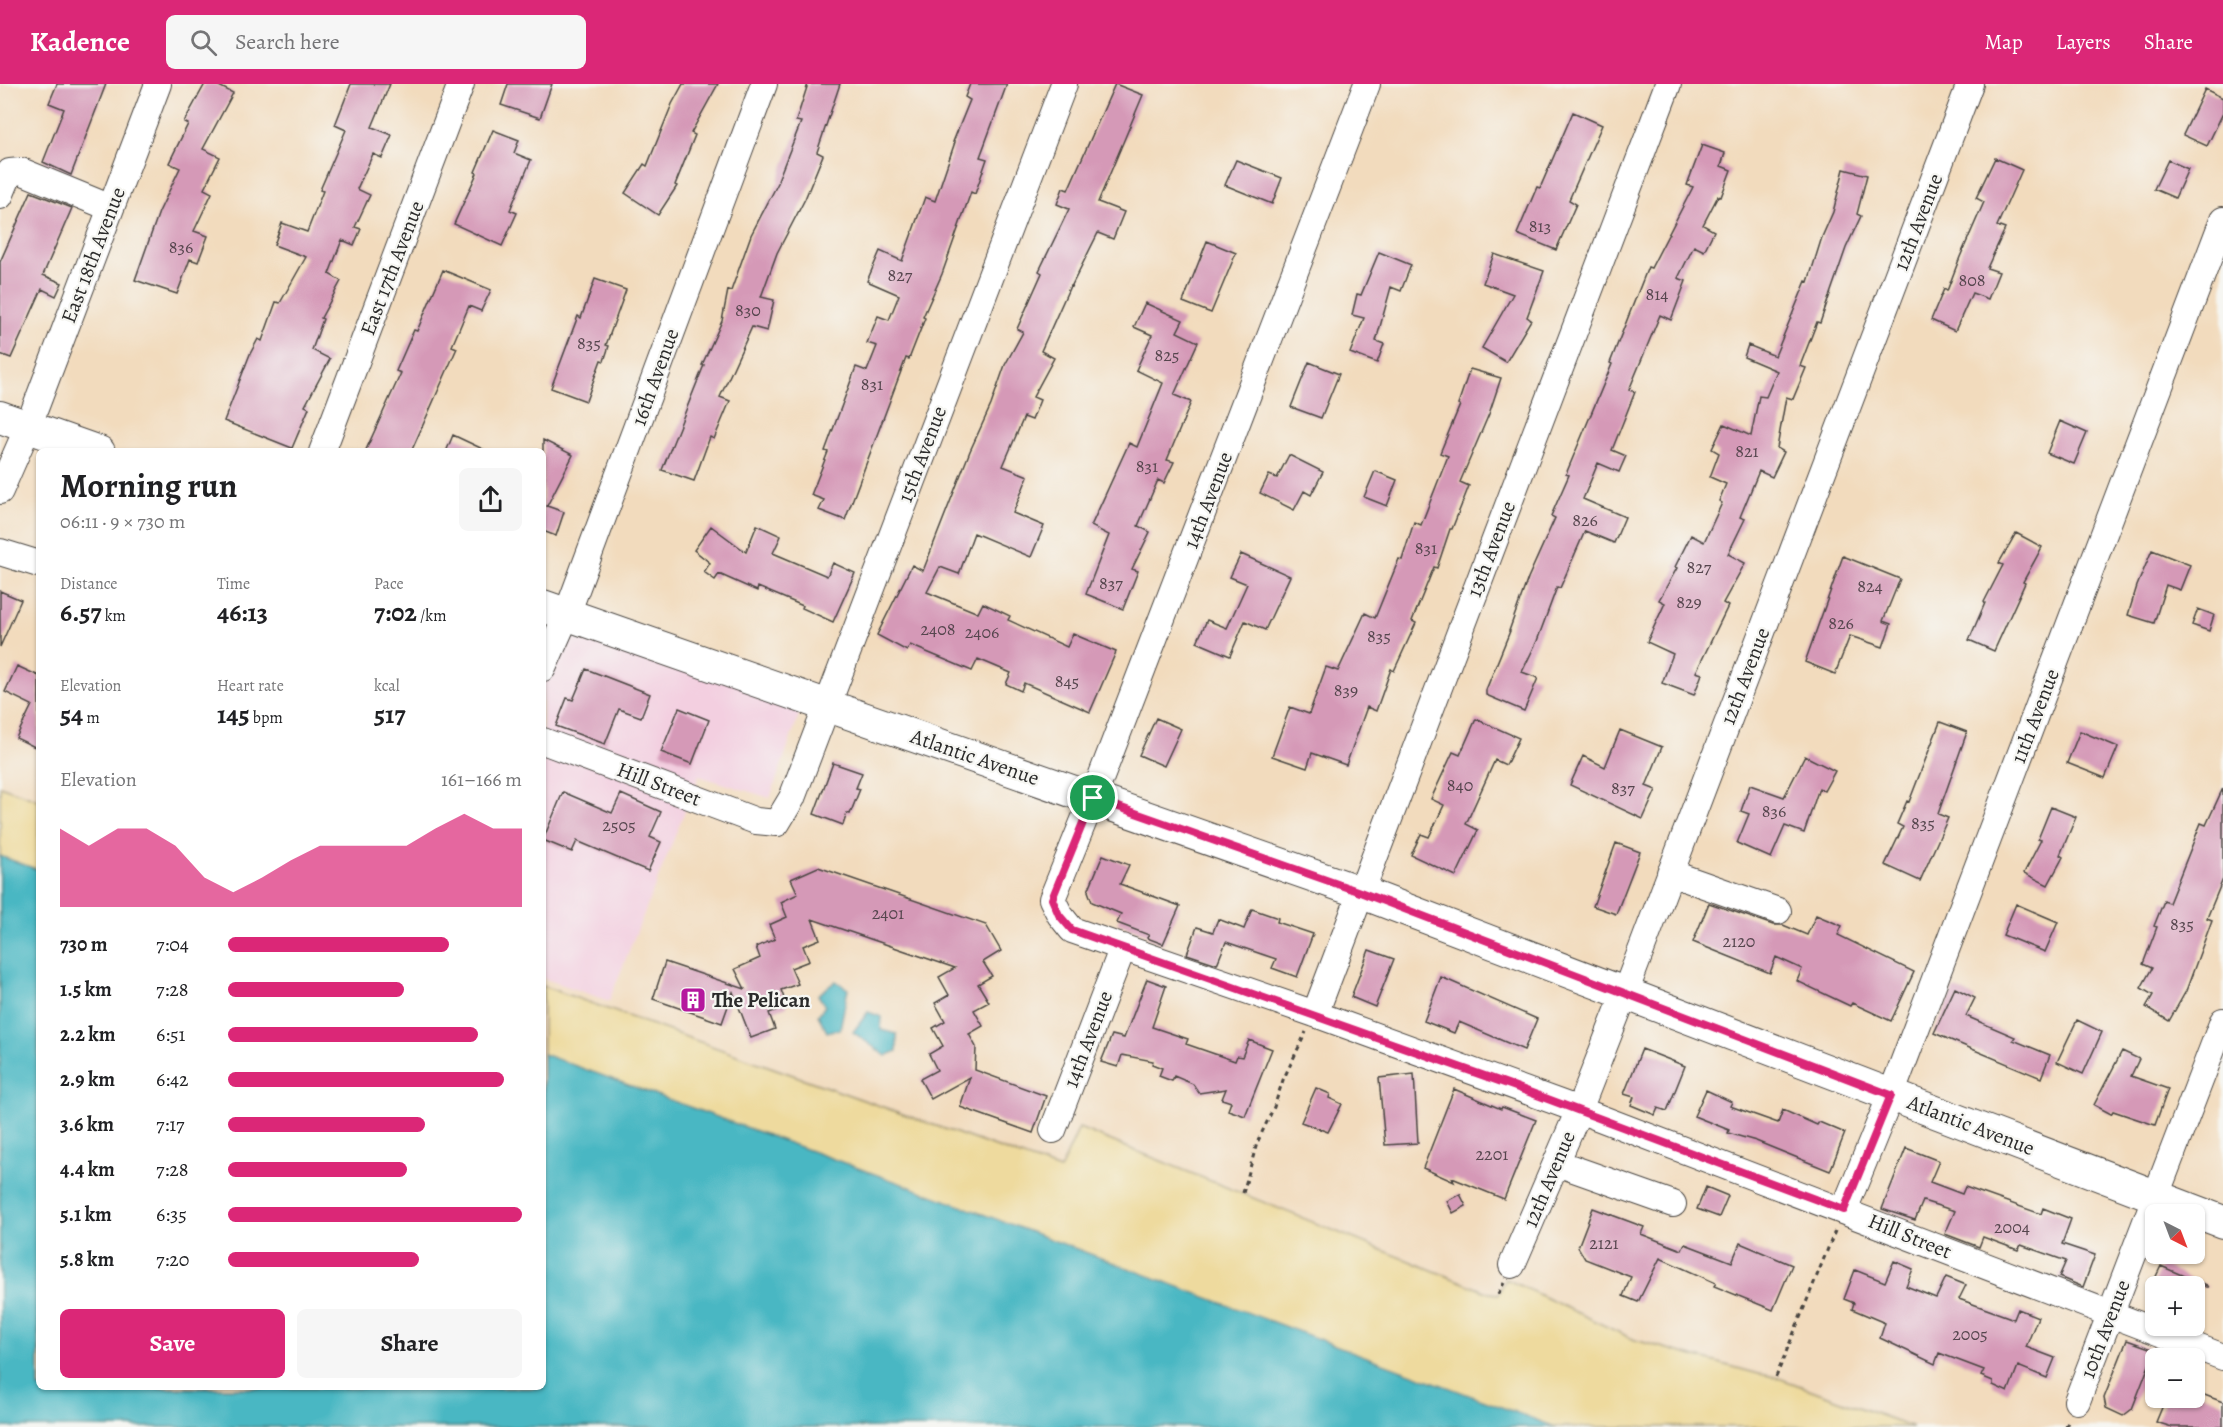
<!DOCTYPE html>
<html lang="en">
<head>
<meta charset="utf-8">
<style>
	body { margin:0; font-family:Alegreya,serif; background:#f6f6f6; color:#202124; height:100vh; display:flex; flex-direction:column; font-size:22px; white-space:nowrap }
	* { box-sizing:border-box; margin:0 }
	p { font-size:20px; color:#757577 }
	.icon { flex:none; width:33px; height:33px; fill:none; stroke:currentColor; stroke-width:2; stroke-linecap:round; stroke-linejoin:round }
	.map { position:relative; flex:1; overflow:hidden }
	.panel { position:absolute; left:36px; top:364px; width:510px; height:942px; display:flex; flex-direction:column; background:#fff; border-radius:9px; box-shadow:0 2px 4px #0004 }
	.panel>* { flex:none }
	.needle { width:39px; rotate:138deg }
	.controls { position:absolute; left:2145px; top:1120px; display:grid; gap:12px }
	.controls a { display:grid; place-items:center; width:60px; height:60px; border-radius:9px; background:#fff; box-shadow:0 2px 4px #0004; font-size:30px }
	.pin { position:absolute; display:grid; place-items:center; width:51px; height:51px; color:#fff; margin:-26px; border:3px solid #fff; border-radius:50%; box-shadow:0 2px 6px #0007 }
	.round { display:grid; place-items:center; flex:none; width:63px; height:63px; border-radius:9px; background:#f6f6f6 }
	.summary { display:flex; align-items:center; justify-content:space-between; height:102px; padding:0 24px }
	h1 { font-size:33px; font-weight:700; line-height:45px }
	.figures { display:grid; grid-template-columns:repeat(3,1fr); gap:9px; height:102px; padding:6px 24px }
	.figures div { display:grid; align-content:center }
	.figures b { font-size:26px; font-weight:700 }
	.figures small { font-size:16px; font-weight:400 }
	.figures p { font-size:16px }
	.chart { height:168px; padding:12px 24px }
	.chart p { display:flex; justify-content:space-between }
	.chart svg { width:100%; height:108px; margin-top:6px; fill:#db2777; opacity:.7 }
	.button { display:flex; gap:12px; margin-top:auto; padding:12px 24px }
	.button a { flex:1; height:69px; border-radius:9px; background:#db2777; color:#fff; font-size:24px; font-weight:700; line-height:69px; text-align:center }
	.button a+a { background:#f6f6f6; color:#202124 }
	ul { padding:0 24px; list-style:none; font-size:20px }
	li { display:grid; grid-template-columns:96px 72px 1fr; align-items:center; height:45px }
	li i { height:15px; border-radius:8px; background:#db2777 }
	header { display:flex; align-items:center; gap:36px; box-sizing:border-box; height:84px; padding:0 30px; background:#db2777; color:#fff }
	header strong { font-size:28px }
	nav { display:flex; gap:33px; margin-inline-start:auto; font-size:21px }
	.search { width:420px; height:54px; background:#f6f6f6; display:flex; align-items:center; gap:15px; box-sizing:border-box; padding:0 21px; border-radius:9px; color:#757577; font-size:22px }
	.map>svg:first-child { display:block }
	.built { fill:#f3cfe0 }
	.sand { fill:#eeda9e; stroke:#8c8264; stroke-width:1.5 }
	.water { fill:#49b7c3; stroke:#3a7177; stroke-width:1.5 }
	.building { fill:#d599b7 }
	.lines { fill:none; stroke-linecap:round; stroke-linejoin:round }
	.minor-casing { stroke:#494541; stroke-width:28 }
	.major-casing { stroke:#494541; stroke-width:34 }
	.path { stroke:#494541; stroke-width:3; stroke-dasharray:4.5 4.5; stroke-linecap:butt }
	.minor { stroke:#fff; stroke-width:26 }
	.major { stroke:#fff; stroke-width:32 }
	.route-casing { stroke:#fff; stroke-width:12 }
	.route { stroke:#db2777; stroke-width:8 }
	.labels { text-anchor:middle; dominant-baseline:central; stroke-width:4.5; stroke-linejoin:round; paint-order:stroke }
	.number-label { font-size:18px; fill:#56464e }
	.street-label { font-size:21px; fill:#2b2b2b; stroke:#f6f6f2 }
	.poi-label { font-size:21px; font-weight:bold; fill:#2b2b2b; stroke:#f6f6f2; text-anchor:start }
</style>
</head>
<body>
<header>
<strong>Kadence</strong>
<div class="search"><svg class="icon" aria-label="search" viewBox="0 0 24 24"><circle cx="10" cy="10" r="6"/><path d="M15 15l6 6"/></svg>Search here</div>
<nav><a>Map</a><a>Layers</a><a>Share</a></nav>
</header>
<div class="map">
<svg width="2223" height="1343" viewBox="0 0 2223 1343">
	<rect width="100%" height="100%" fill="#f6f6f2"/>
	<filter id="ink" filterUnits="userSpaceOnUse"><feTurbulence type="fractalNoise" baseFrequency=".0167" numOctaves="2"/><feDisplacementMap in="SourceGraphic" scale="12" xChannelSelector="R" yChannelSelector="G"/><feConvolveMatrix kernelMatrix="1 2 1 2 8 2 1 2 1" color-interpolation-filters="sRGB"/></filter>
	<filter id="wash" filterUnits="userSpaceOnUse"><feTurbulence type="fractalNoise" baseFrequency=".008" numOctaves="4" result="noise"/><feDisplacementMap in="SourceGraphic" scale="24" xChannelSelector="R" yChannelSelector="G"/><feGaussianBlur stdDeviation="1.35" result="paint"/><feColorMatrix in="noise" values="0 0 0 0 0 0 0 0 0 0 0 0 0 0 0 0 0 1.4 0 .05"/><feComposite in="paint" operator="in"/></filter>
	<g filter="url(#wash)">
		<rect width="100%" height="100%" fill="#f2dbbd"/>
		<path class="built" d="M543 532 802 622 770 714 699 692 609 917 543 894Z"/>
		<path class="sand" d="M0 702 39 716V1304H543V902L1060 1086 1079 1044 1489 1209 1498 1210 1506 1195 1635 1256 1759 1290 1776 1293 1913 1343H0Z"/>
		<path class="water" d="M0 772 39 786V1304H543V970L894 1097 1555 1343H0Z
			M836 897 848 905 840 945 827 948 818 931 825 922 818 911Z
			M868 928 882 933 881 946 897 950V967L886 972 853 948Z"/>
		<g id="blocks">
			<path class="building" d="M57 0H106L71 91 43 78 64 25 49 19Z
				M205 0H215L233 9 203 65 220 73 204 105 212 109 194 147 208 152 198 178 190 175 177 210 135 196 159 128 180 84 169 79 188 40 184 38Z
				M351 0H390L372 43 392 51 382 74 373 70 357 105 370 111 355 143 361 145 354 161 342 156 329 190 341 197 321 234 323 235 312 266 330 275 305 322 309 324 292 364 224 337 250 270 258 255 262 257 276 218 280 219 306 173 274 161 282 139 307 148 323 107 320 106 346 46 335 41Z
				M508 0H552L540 34 501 21Z
				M683 0H718L691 49 695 51 675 101 677 102 658 131 625 109 644 80 647 82 672 20Z
				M808 0H840L817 68 823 71 805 115 777 169 761 213 774 216 767 247 752 243 720 313 730 317 714 355 710 353 694 397 662 386 704 281H702L722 237 728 206 731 207 751 151 779 97 778 96 801 38 796 37Z
				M970 0H1007L980 73 987 75 975 110 971 108 942 190 923 233 925 234 909 275 906 274 845 436 819 426 824 416 811 411 828 368 825 367 856 283 867 287 877 262 867 259 878 232 889 236 899 211 867 197 880 167 902 177 925 113 935 117 955 58H953L970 16 965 13Z
				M1115 0 1143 11 1098 118 1124 128 1113 155 1098 149 1071 203 1070 202 1041 267 1054 274 1033 313 1040 316 1032 336 1024 333 1003 382 1028 392 1013 429 1044 442 1031 473 974 449 959 490 940 483 927 508 978 529 983 519 1010 532 1008 536 1067 563 1073 550 1116 568 1090 628 1024 599 1021 607 1006 600 1011 589 978 575 972 587 910 561 907 567 877 551 912 481 923 487 970 367 991 321 1005 281 1023 248 1017 245 1042 189 1039 187 1069 125 1057 120 1063 104 1068 106Z
				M2205 5 2223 14V29L2207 62 2183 51Z
				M1573 28 1602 41 1569 116 1576 120 1556 166 1517 150 1537 103 1540 104Z
				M493 46 519 56 514 69 531 76 510 126 517 129 502 162 454 140 477 89 475 88Z
				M1702 61 1725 69 1721 82 1731 86 1721 113 1718 112 1703 141 1714 147 1704 167 1694 162 1678 194 1686 197 1671 236 1660 231 1629 306 1635 308 1612 366 1626 372 1619 388 1598 379 1583 415 1625 433 1614 459 1585 447 1560 504 1557 503 1537 557 1522 588 1538 594 1524 627 1486 611V606L1510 547H1509L1528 494 1555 434 1551 432 1569 391 1566 390 1612 280 1610 279 1648 183 1651 184 1693 103 1687 101Z
				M1995 74 2022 86 1997 142 2005 145 1987 184 1999 188 1988 215 1972 209 1955 247 1931 236 1944 205 1947 207 1960 173 1984 118 1976 114Z
				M1236 76 1282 94 1272 120 1225 101Z
				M2168 76 2188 85 2175 114 2154 105Z
				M1844 85 1867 91 1857 130 1861 132 1846 164 1820 239 1817 238 1800 282 1806 284 1793 315 1786 313 1777 364 1784 368 1772 393 1759 387 1740 433 1745 435 1728 470 1745 479 1723 519 1728 522 1696 588 1702 590 1694 611 1662 599 1673 570 1647 558 1665 519 1659 516 1677 484 1675 483 1691 451 1704 458 1722 419 1719 417 1726 400 1710 393 1719 369 1712 365 1724 340 1751 352 1759 312 1766 313 1777 287 1744 273 1748 261 1775 272 1806 197 1808 198 1822 153 1833 128Z
				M31 108 72 124 43 191 62 199 56 212 42 205 11 274 0 270V178Z
				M1207 157 1236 169 1211 229 1183 218Z
				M1379 168 1411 181 1401 207 1391 203 1376 257 1384 260 1377 279 1350 269 1364 234 1352 231 1357 210 1361 211Z
				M1494 170 1544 187 1527 233 1531 236 1506 278 1482 264 1513 210 1483 199Z
				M443 186 491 206 481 227 469 222 452 262 457 264 411 368H365L401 289 396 287 414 246 417 247Z
				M595 195 626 206 606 261 609 262 604 277 601 276 586 317 551 304 578 232 581 234Z
				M1145 219 1183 236 1177 248 1198 258 1174 311 1191 318 1167 376 1174 378 1164 399 1158 396 1138 442 1150 448 1132 485 1138 487 1123 525 1086 510 1109 451 1091 442 1129 359 1137 363 1163 299 1136 286 1152 251 1134 243Z
				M1309 278 1339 290 1321 334 1291 323Z
				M1470 285 1501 294 1489 330 1460 398 1469 402 1452 445H1450L1437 484 1434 483 1412 537 1416 539 1394 587 1391 585 1376 627 1367 623 1346 681 1312 669 1307 684 1272 672 1290 623 1309 630 1326 583 1338 587 1365 529 1375 534 1399 475 1402 476 1414 438 1421 441 1448 372 1440 369 1460 321 1458 320Z
				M2060 337 2087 349 2074 380 2047 369Z
				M453 351 489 368H446Z
				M543 356 573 371 547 422 564 428 556 452 543 447Z
				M1289 371 1323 388 1311 411 1304 407 1294 426 1260 409 1269 391 1277 394Z
				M1375 387 1397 396 1387 422 1364 413Z
				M757 441 781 452 773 469 827 492 833 479 855 489 833 538 802 524 803 522 758 503 757 507 719 490 715 496 704 488 710 479 694 466 711 442 746 468Z
				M2016 449 2042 463 2023 498 2025 499 1994 567 1969 556 1985 519 1984 518 2003 481 1999 479Z
				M2152 466 2190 481 2180 506 2166 501 2154 539 2128 531 2137 502Z
				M1241 470 1290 492 1265 546 1245 537 1230 572 1197 558 1207 536 1227 544 1247 500 1230 493Z
				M1843 472 1900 495 1883 537 1891 540 1883 563 1850 552 1835 590 1805 578Z
				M0 507 21 516 0 563Z
				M2198 525 2214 531 2209 547 2192 541Z
				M17 582 39 592V665L16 654 32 621 5 608Z
				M586 585 650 610 641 633 619 625 605 660 556 642 567 614 573 616Z
				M679 624 709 636 692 680 661 668Z
				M1156 634 1181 645 1164 682 1139 671Z
				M1476 635 1519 654 1506 681 1495 676 1466 740 1478 746 1456 792 1411 771 1421 750 1429 753 1444 721 1431 715 1453 668 1460 671Z
				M1940 638 1967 648 1938 730 1948 734 1920 797 1885 781 1903 743 1897 740 1907 717 1909 718Z
				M1620 646 1662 663 1646 702 1656 706 1643 735 1570 701 1583 672 1605 683Z
				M2080 647 2118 663 2105 694 2067 679Z
				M1805 672 1835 687 1824 707 1819 704 1804 749 1785 742 1771 774 1737 759 1749 730 1741 727 1750 701 1784 713Z
				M833 679 862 689 856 704 860 705 850 730 847 729 843 741 814 730Z
				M2223 704V795L2207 834 2212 836 2186 907 2169 937 2146 923 2153 911 2141 904 2152 884 2143 880 2157 843 2154 842 2164 817 2169 819 2201 739 2206 741Z
				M563 708 612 729 621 710 661 728 650 753 661 758 648 787 577 757 572 768 543 756Z
				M2051 723 2076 733 2060 771 2063 773 2048 801 2024 789 2041 756 2038 755Z
				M1616 759 1640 768 1616 830 1593 822Z
				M1103 771 1129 781 1120 800 1180 822 1163 860 1147 854 1149 851 1117 839 1121 830 1092 818 1088 807Z
				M818 783 986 841 1001 867 983 878 992 892 978 900 989 918 974 926 983 942 969 950 976 963 975 986 1046 1012 1033 1049 960 1023 970 993 931 1015 920 995 937 986 929 970 943 962 933 944 945 937 935 919 949 911 939 893 955 884 812 835 820 855 803 862 809 877 791 884 798 900 781 906 787 922 769 929 775 945 751 954 733 908 722 939 653 915 665 878 745 905 735 885 760 874 756 863 775 855 769 841 787 833 781 818 798 810 791 795Z
				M1709 819 1773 841H1783L1807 851 1816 831 1842 842 1838 851 1914 888 1891 937 1852 919 1850 922 1797 897 1802 885 1776 873 1770 889 1693 858Z
				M2016 820 2058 838 2045 868 2003 851Z
				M1252 825 1278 834 1277 838 1313 850 1297 893 1272 884 1276 875 1226 858 1217 880 1187 870 1197 843 1213 848 1218 835 1244 845Z
				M1369 866 1394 875 1375 923 1351 913Z
				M1441 893 1537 935 1524 966 1459 938 1454 949 1424 937Z
				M1147 895 1166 902 1152 943 1188 955 1186 960 1235 977 1237 972 1242 973 1249 956 1272 965 1245 1032 1228 1026 1231 1018 1222 1015 1226 1005 1199 1009 1193 1000 1174 992 1172 997 1159 992 1162 984 1152 980 1153 977 1122 971 1118 983 1101 978 1112 951 1124 954Z
				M1955 904 1975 914 1966 932 2015 953 2013 956 2050 971 2041 994 1934 949Z
				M2077 936 2102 948 2083 990 2057 978Z
				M1642 965 1685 982 1667 1027 1658 1024 1655 1031 1631 1021 1634 1013 1624 1010Z
				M2122 967 2139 975 2131 992 2168 1005 2155 1041 2113 1027 2111 1030 2094 1021Z
				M1414 990 1418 1059 1385 1061 1379 994Z
				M1316 1004 1330 1010 1329 1014 1342 1020 1328 1048 1301 1038Z
				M1454 1005 1501 1025 1502 1023 1536 1036 1504 1115 1452 1094 1454 1098 1423 1084Z
				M1706 1006 1732 1018 1730 1022 1778 1039 1783 1026 1817 1041 1819 1038 1845 1049 1830 1087 1756 1057 1728 1049 1729 1046 1694 1032Z
				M1906 1064 1939 1077 1930 1098 1962 1110 1965 1103 2041 1130 2043 1124 2071 1135 2062 1160 2095 1171 2083 1203 2059 1193 2066 1177 2021 1161 2018 1166 1983 1153 1979 1163 1945 1150 1955 1127 1923 1117 1915 1136 1882 1125Z
				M1706 1103 1728 1112 1719 1133 1697 1125Z
				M1460 1110 1466 1122 1453 1129 1447 1117Z
				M1593 1124 1644 1143 1641 1150 1682 1166 1685 1160 1732 1178 1740 1159 1792 1181 1773 1226 1714 1202 1716 1199 1660 1174 1638 1218 1623 1212 1631 1193 1585 1175 1578 1163Z
				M1894 1177 1913 1185 1906 1202 1936 1214 1946 1193 1966 1201 1959 1215 2014 1235 2018 1225 2038 1233 2026 1263 2055 1274 2047 1294 2018 1282 2008 1308 1993 1301V1297L1981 1292 1984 1286 1939 1269 1935 1280 1880 1254 1885 1239 1852 1225 1854 1219 1844 1215 1855 1186 1885 1198Z
				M2161 1182 2209 1203H2151Z
				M2127 1256 2155 1266 2132 1325 2123 1332 2106 1324 2104 1314Z
				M2194 1307 2223 1318V1343H2172L2156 1338 2166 1314H2194Z"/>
		</g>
	</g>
	<g filter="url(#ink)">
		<use href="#blocks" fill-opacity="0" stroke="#494541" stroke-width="1.5"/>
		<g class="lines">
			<defs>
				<path id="minor" d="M1367 0 1093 714 1052 815 1060 831 1072 846 1315 930 1579 1026 2223 1273
					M0 112 10 88 21 87 111 124
					M322 368 461 0
					M0 407 28 343 158 0
					M0 468 39 480
					M543 584 567 530 764 0
					M543 657 756 737 777 739 792 714 1064 0
					M1670 789 1778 827
					M1315 930 1668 0
					M1053 1046 1123 863
					M1557 1079 1673 1120
					M1844 1126 1891 1011 2223 136
					M1512 1181 1579 1026 1625 909 1970 0
					M2077 1317 2223 937"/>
				<path id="major" d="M0 333 99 368
					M543 522 1360 808 2223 1138"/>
			</defs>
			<use href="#minor" class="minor-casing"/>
			<use href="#major" class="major-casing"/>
			<path class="path" d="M1243 1109 1257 1059 1274 1023 1283 996 1306 948
				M1498 1210 1504 1199
				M1776 1293 1835 1147
				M2066 1343 2069 1335"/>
			<use href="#minor" class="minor"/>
			<use href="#major" class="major"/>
		</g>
	</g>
	<g class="lines" filter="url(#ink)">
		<defs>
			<path id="route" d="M1093 714 1360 808 1891 1011 1844 1126 1513 1002 1072 846 1059 831 1052 815Z"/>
		</defs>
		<use href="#route" class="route-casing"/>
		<use href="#route" class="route"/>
	</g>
	<defs>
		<symbol id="building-square" viewBox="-11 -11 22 22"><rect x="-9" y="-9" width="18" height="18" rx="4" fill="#b5179e" stroke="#f6f6f2"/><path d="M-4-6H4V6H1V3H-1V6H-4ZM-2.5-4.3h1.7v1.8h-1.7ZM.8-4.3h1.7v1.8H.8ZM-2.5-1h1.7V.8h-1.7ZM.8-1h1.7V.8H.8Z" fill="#fff"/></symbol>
	</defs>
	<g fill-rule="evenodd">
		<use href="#building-square" x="678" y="901" width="30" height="30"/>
	</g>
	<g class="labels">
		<g class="number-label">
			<text x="1540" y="142">813</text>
			<text x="181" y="163">836</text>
			<text x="900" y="191">827</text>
			<text x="1972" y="196">808</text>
			<text x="1657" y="210">814</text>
			<text x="748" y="226">830</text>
			<text x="589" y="259">835</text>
			<text x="1167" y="271">825</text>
			<text x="872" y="300">831</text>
			<text x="1747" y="367">821</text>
			<text x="1147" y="382">831</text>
			<text x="1585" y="436">826</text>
			<text x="1426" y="464">831</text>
			<text x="1699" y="483">827</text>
			<text x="1111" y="499">837</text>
			<text x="1870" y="502">824</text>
			<text x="1689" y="518">829</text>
			<text x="1841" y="539">826</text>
			<text x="938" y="545">2408</text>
			<text x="982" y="548">2406</text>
			<text x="1379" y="552">835</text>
			<text x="1067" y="597">845</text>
			<text x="1346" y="606">839</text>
			<text x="1460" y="701">840</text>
			<text x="1623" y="704">837</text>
			<text x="1774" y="727">836</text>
			<text x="1923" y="739">835</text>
			<text x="619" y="741">2505</text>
			<text x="888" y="829">2401</text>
			<text x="2182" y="840">835</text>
			<text x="1739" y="857">2120</text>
			<text x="1492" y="1070">2201</text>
			<text x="2012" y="1143">2004</text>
			<text x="1604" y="1159">2121</text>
			<text x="1970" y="1250">2005</text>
		</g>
		<g class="street-label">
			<text transform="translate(1918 138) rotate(-69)">12th Avenue</text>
			<text transform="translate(93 171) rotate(-69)">East 18th Avenue</text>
			<text transform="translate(392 184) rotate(-69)">East 17th Avenue</text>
			<text transform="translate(655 293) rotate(-70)">16th Avenue</text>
			<text transform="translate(922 370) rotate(-69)">15th Avenue</text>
			<text transform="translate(1208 416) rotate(-69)">14th Avenue</text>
			<text transform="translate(1491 465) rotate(-69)">13th Avenue</text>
			<text transform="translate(1745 592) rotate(-69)">12th Avenue</text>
			<text transform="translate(2035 632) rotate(-69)">11th Avenue</text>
			<text transform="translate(975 673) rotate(19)">Atlantic Avenue</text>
			<text transform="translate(659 700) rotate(21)">Hill Street</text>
			<text transform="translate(1088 955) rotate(-69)">14th Avenue</text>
			<text transform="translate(1971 1041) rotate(21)">Atlantic Avenue</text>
			<text transform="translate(1549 1095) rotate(-67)">12th Avenue</text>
			<text transform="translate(1910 1152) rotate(22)">Hill Street</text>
			<text transform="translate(2105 1245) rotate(-69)">10th Avenue</text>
		</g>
		<g class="poi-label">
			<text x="712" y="916">The Pelican</text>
		</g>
	</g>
</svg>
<div class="controls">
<a><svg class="needle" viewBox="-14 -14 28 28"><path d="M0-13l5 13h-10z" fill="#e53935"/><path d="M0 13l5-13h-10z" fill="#757577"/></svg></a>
<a>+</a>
<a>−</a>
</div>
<div class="pin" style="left:1093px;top:714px;background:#1e9e55"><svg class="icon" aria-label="arrive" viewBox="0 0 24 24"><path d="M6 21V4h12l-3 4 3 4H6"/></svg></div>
<section class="panel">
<div class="summary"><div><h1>Morning run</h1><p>06:11 · 9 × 730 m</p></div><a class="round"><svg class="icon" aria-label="share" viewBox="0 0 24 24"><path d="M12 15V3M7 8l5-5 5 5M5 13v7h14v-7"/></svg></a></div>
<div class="figures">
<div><p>Distance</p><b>6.57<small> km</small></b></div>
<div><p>Time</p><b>46:13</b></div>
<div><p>Pace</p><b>7:02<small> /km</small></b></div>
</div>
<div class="figures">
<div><p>Elevation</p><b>54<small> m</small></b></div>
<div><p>Heart rate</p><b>145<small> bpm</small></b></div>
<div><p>kcal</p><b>517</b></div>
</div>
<div class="chart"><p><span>Elevation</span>161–166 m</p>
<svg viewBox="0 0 160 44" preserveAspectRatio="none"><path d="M0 44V12L10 19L20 12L30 12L40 19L50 32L60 38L70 32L80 25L90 19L100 19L110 19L120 19L130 12L140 6L150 12L160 12V44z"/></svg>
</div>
<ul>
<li><b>730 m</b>7:04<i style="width:75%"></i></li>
<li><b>1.5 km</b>7:28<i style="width:60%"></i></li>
<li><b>2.2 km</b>6:51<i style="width:85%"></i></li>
<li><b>2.9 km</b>6:42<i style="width:94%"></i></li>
<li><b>3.6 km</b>7:17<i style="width:67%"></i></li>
<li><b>4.4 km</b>7:28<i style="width:61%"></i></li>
<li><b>5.1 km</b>6:35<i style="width:100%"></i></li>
<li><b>5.8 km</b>7:20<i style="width:65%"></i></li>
</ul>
<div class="button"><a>Save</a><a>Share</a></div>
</section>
</div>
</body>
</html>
